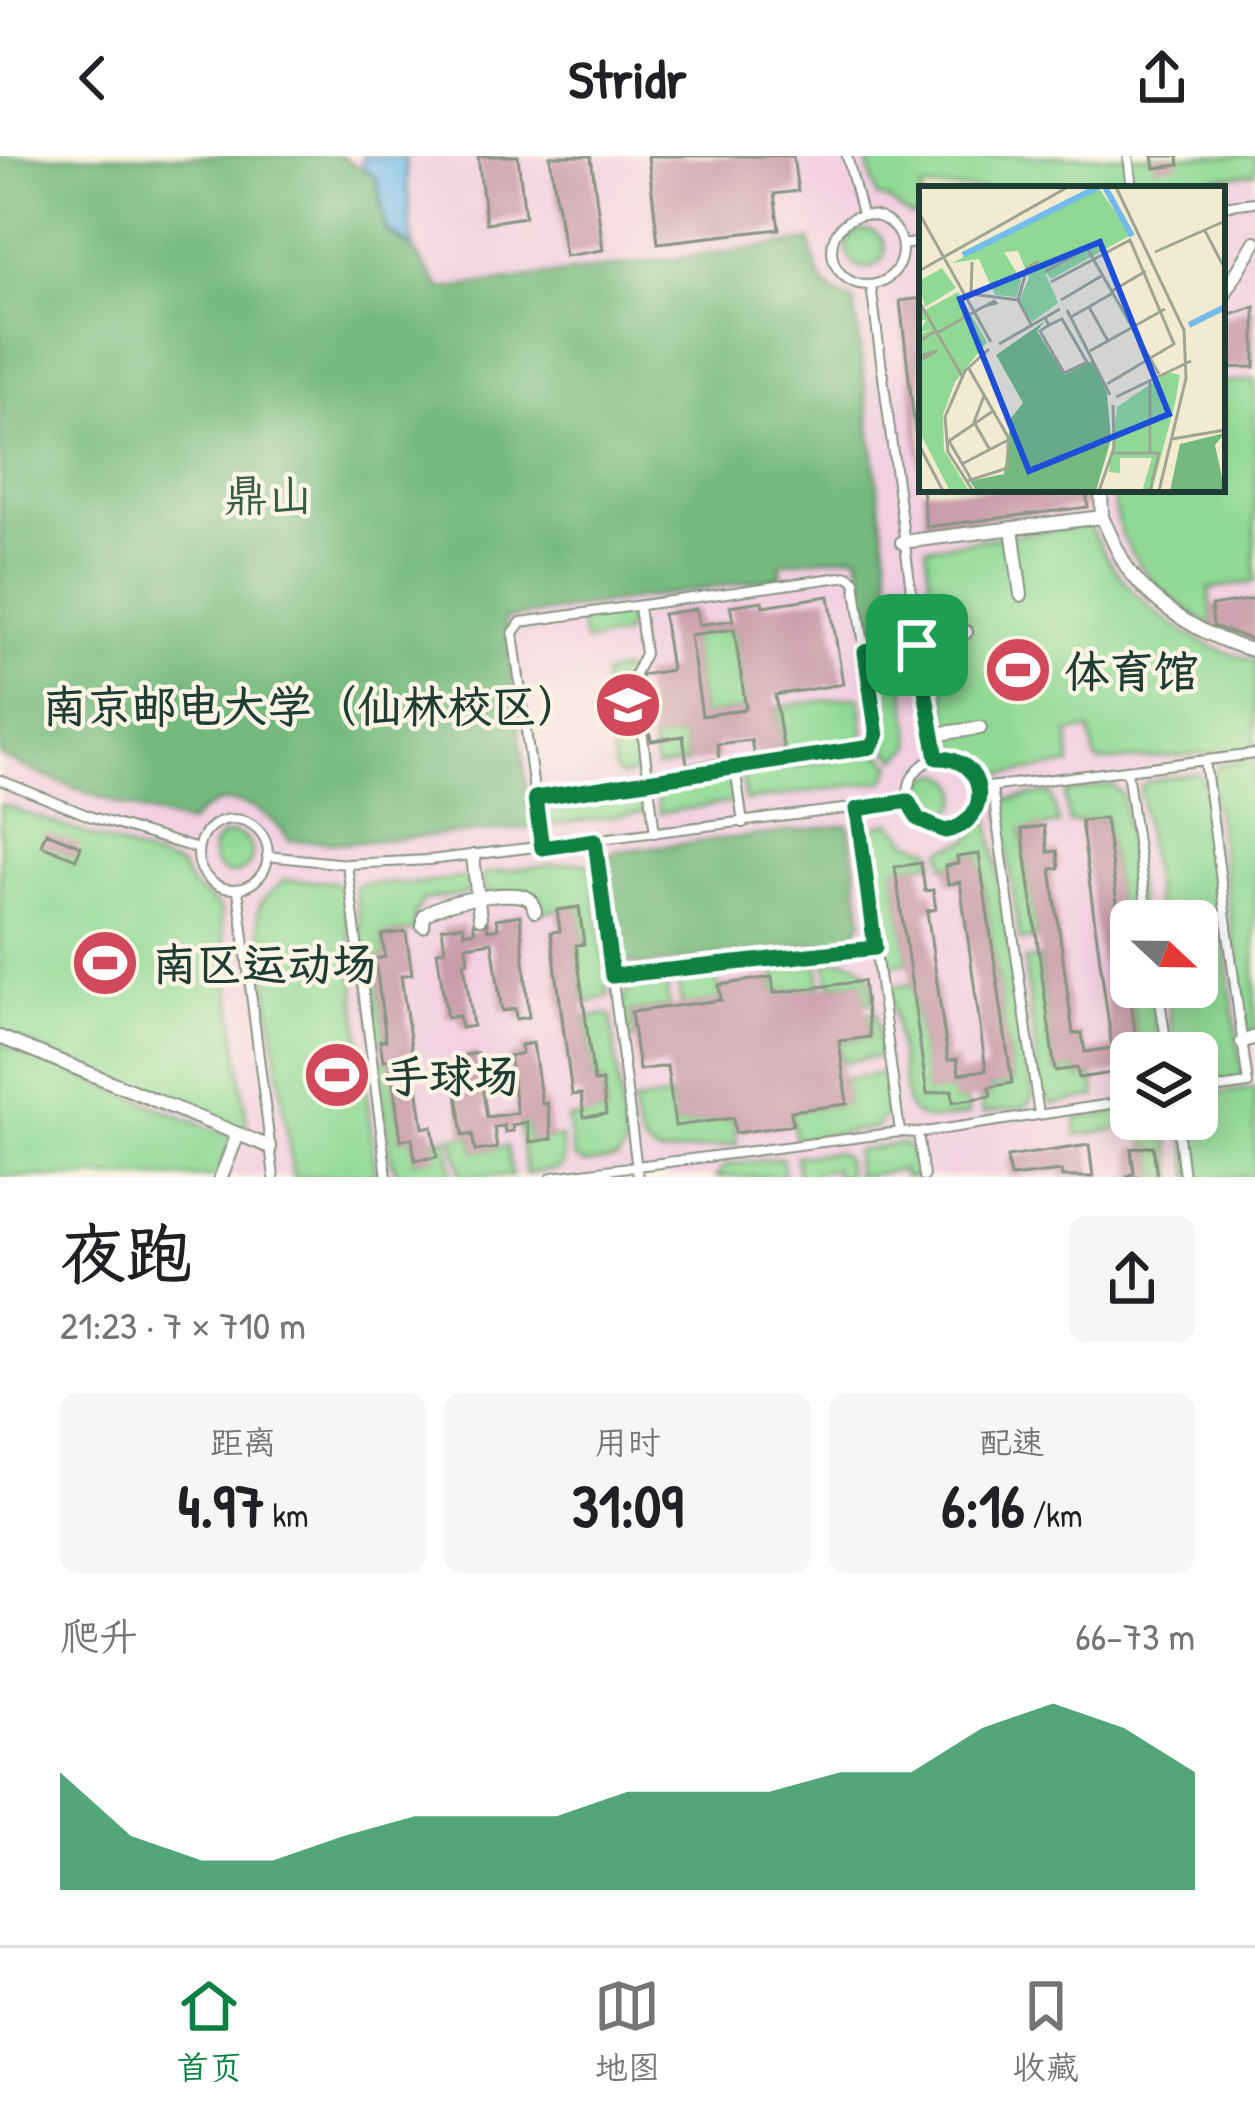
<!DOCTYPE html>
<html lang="zh">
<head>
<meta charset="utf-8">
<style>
	body { margin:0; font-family:"Patrick Hand","LXGW WenKai TC",sans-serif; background:#f6f6f6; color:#202124; height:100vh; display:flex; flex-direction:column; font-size:45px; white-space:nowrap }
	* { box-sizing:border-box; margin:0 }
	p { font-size:39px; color:#757577 }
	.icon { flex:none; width:66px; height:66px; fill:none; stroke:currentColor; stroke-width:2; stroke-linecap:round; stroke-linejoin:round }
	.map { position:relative; height:1021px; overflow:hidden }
	.sheet { display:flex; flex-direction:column; background:#fff; flex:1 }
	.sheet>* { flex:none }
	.needle { width:78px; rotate:112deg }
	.controls { position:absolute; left:1110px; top:744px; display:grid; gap:24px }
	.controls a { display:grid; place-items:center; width:108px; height:108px; border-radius:18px; background:#fff; box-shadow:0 6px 30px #0003; font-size:60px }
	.pin { position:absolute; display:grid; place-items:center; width:102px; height:102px; color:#fff; margin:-51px; border-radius:24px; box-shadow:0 6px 18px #0006 }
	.round { display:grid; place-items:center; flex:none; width:126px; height:126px; border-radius:18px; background:#f6f6f6 }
	.headline { display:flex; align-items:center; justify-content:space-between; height:204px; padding:0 60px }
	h1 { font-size:66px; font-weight:700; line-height:90px }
	.metrics { display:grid; grid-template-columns:repeat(3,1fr); gap:18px; height:204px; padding:12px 60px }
	.metrics div { display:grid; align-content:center; border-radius:18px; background:#f6f6f6; text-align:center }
	.metrics b { font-size:60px; font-weight:700 }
	.metrics small { font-size:33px; font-weight:400 }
	.metrics p { font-size:33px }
	.chart { height:336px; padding:24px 60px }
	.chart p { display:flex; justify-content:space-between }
	.chart svg { width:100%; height:216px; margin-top:12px; fill:#0b8043; opacity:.7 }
	header { display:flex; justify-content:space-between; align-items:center; height:156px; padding:0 60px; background:#fff; font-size:54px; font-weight:700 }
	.tab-bar { display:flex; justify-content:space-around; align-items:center; height:168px; border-top:3px solid #e0e0e0; background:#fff; font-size:33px; color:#757577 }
	.tab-bar a { display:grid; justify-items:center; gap:6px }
	.tab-bar .current { color:#0b8043 }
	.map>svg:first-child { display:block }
	.built { fill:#f2cfe1; fill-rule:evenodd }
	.green { fill:#90d994; stroke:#588b64; stroke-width:3 }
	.forest { fill:#74b97e; stroke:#4a7b59; stroke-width:3 }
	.water { fill:#73bbeb; stroke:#497c90; stroke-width:3 }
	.building { fill:#c899a8; fill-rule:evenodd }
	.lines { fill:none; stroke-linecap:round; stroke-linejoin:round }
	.service-casing { stroke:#889483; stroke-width:12 }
	.pedestrian-casing { stroke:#889483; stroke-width:16 }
	.service { stroke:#fff; stroke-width:8 }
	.pedestrian { stroke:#fff; stroke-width:12 }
	.route-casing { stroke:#fff; stroke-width:24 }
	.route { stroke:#0b8043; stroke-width:15 }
	.labels { text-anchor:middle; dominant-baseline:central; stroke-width:9; stroke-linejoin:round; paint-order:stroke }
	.park-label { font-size:45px; fill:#365c47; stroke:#fcf5e5 }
	.poi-label { font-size:45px; font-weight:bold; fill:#1f3d34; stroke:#fcf5e5; text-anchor:start }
	.inset-river { fill:none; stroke:#73bbeb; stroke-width:6 }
	.inset-road { fill:none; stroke:#9ea593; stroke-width:3 }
	.view { fill:#1d4ed8; fill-opacity:0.15; stroke:#1d4ed8; stroke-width:6 }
	.inset-edge { fill:none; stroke:#1f3d34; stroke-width:6 }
</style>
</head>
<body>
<header><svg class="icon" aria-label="back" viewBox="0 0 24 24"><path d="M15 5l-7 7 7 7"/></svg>Stridr<svg class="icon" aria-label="share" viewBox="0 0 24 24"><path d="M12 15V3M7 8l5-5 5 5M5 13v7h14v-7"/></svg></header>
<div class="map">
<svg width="1255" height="1021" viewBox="0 0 1255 1021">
	<rect width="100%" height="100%" fill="#fcf5e5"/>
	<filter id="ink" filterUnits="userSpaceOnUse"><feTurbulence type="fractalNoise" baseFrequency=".00833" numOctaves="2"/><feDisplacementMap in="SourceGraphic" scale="24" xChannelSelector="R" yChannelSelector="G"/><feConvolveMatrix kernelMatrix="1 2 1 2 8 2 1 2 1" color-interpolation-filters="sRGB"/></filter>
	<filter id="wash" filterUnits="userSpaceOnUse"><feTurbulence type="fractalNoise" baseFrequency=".004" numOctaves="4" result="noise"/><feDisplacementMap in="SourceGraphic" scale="48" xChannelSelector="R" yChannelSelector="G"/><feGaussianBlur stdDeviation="2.7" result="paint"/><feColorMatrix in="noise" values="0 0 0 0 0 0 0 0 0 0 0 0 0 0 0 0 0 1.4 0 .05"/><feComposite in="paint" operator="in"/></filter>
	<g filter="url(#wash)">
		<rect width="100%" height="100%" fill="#f2ebd2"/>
		<path class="built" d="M0 0H1255V1021H0ZM922 33H1222V333H922ZM1131 765H1197V831H1131ZM1131 897H1197V963H1131Z"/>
		<path class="green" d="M866 0H1255V17L1132 33H922V60L911 61 888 44 877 41Z
			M847 93a19 19 0 1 1 38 0a19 19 0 1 1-38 0Z
			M1255 223V426L1209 433 1213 470C1162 440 1113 396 1113 333H1222V228Z
			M1089 369C1118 435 1183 490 1255 504V594L1100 606 1095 603 1090 574 1069 577 1070 609 992 620 979 603 951 587 926 391Z
			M624 457 631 464 623 480 585 486 579 464Z
			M734 473 746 553 702 560 690 479Z
			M901 505 913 590 898 603 885 591 873 510Z
			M621 514 630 522 633 553 612 559 607 554 603 519Z
			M857 540 861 544 864 584 784 596 777 551Z
			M630 563 635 568 641 615 622 621 615 616 609 571 613 566Z
			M683 580 687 608 656 612 651 585Z
			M879 596 893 609 885 625 745 645 742 618Z
			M1255 603V876L1247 880 1211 621 1220 608Z
			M724 617 731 622 734 646 659 657 656 632 661 625Z
			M1196 617 1203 622 1242 917 1239 923 1197 929V897H1175L1166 831H1197V765H1158L1140 633 1146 626Z
			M920 638a20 20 0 1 1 40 0a20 20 0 1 1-40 0Z
			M1111 629 1122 638 1141 765H1131V831H1150L1160 897H1138L1105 662 1069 667 1065 642 1068 636Z
			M638 637 644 642 647 656 544 670 543 655 548 649Z
			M1051 637 1059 668 1022 674 1037 782 1020 785 1001 648 1005 644Z
			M0 648 180 711 191 730 220 752 248 975 0 877Z
			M989 659 1033 942 1026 951 983 957 980 942 990 940 989 931 1012 927 979 699 958 701V708L945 710 942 694 969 684Z
			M891 666 910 686 932 693 935 706 895 711 909 806 887 809 869 672Z
			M212 698a20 20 0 1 1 40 0a20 20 0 1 1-40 0Z
			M579 706 588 708 592 716 609 840 584 847 576 789 584 787 579 751 541 756 529 736 487 737 482 722 487 717Z
			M465 721 471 727 466 738 423 744 414 760 415 775 382 779 385 801 375 804 386 884 375 885 355 732 358 728 422 727Z
			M284 724 334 726 344 734 376 1021H293L258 757 260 747Z
			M1039 802 1055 915 1077 912 1079 922 1093 920 1096 941 1053 948 1041 939 1024 804Z
			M847 804C870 808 871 826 874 846L866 847 862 825 830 829 826 806Z
			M818 807 821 831 774 837 775 815Z
			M709 819 717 821 721 844 681 850 678 822Z
			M666 823 669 851 631 856 635 883 626 885 622 851 628 832Z
			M912 828 927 937 952 934 954 945 965 944 969 959C946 962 920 972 907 949L890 831Z
			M876 857 881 900 842 906 839 885 870 881 867 858Z
			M607 858 611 860 626 990 618 1003 586 1008 574 1002 567 963 606 957 602 925 594 926 586 862Z
			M0 887 232 981 216 1021H0Z
			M390 904 401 983 412 982 415 1004 436 1001 434 984 448 981 452 1021 398 1019 392 1007 378 905Z
			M884 917 887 957 875 972 795 983 791 955 846 948 844 923Z
			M1255 932V1021H1191L1183 963H1197V940Z
			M671 941 675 970 733 962 737 988 662 999C636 991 636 970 633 947Z
			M1131 955V963H1166L1175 1021H1157L1153 991H1147L1143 970 1076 979 1077 962Z
			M527 966 530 986 561 981 564 1001 560 1013 526 1018 519 967Z
			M472 978 475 995 507 990 512 1020 462 1021 453 981Z
			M903 987 914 998 917 1021H904L902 1014 856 1021 855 995Z
			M837 996 846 1003 848 1020 836 1021 834 1013 815 1016V1021H798L796 1000Z
			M782 1002 785 1021H716L725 1009Z"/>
		<path class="forest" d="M0 0H341L375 22 386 76 414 95 441 133 810 85C819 119 816 133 854 145L897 477 870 481 858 398 781 407V421L505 463 532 672 346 687 289 684C265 649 220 628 189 668 122 651 62 630 0 600Z
			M849 669 863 764 851 783 640 810 623 805 617 797 606 710 609 700 617 695Z"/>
		<path class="water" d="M362 0 405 2 413 91 387 74 377 22 362 11Z"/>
		<g id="blocks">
			<path class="building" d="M478 0H518L525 61 486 67Z
				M550 0H591L603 94 565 100Z
				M648 0H793L798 35 774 38 779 73 658 87Z
				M1153 0H1178L1179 9 1155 12Z
				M922 142V308H919L900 145Z
				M1255 151V211L1222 212V162Z
				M922 333H1086L1088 351 926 371Z
				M829 440 843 528 775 539 784 596 754 600 751 584 717 588 719 603 687 608 683 580 651 585 641 519 671 514 663 458 696 453 699 469 733 464 730 450 762 445 763 450ZM734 473 746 553 702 560 690 479Z
				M1255 443V485L1213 470 1211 450Z
				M1105 662 1138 897H1131V906L1117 908 1118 916 1079 922 1077 912 1055 915 1022 673 1044 670 1048 696 1057 695 1059 712 1051 713 1073 878 1082 877 1085 896 1112 892 1081 665Z
				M46 676 81 690 76 703 41 689Z
				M979 698 1012 927 989 931 991 940 953 946 952 934 927 938 895 711 921 707 925 735 933 734 936 753 927 755 948 904 957 903 959 918 986 914 960 726 948 728 945 710 958 708 957 701Z
				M579 751 584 788 576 789 594 926 602 925 606 958 584 961 581 938 572 939 551 776 560 775 557 754Z
				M520 759 529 861 516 863 515 853 502 855 492 786 466 790 468 806H464L473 870 461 872 459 860 447 862 437 795 445 794 442 772 463 769 464 777 475 775 473 767 486 765 488 774 498 772 496 763Z
				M406 776 412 818 401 820 423 972 432 970 437 1001 415 1004 412 982 401 984 390 904H383L380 884H386L375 803 385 801 382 779Z
				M772 821 774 837 863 825 870 881 839 885 847 948 791 955 793 969 735 977 733 962 675 970 667 910 639 914 631 856 721 844 719 829Z
				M533 887 542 948 547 947 552 983 530 986 527 966 512 969 513 975 505 976 504 970 494 971 497 992 475 995 472 978 463 980 453 910 466 908 465 899 477 897 487 961 517 957 509 900 522 897 521 889Z
				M1089 989 1093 1021H1062L1061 1015 1010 1021 1007 1001Z
				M1153 990 1157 1021H1126L1134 1017 1131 993Z"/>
		</g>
	</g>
	<g filter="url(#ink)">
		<use href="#blocks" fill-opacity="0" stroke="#889483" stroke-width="3"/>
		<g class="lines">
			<defs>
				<path id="service" d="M847 0 862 58
					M1128 0 1132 33
					M1222 50 1255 46
					M832 94a35 35 0 1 1 70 0a35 35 0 1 1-70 0Z
					M902 89 922 86
					M871 129 930 579 937 603
					M639 450 645 498 635 518 655 677
					M865 497 855 425 848 420 521 466 513 477 535 642 871 591 877 580 865 497 917 489
					M908 638a36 36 0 1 1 72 0a36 36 0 1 1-72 0Z
					M735 611 743 667
					M1127 615 1148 765
					M0 624 92 661 198 693
					M992 631 1039 959
					M980 632 1255 598
					M535 642 541 692
					M857 653 900 976
					M198 698a35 35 0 1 1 70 0a35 35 0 1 1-70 0Z
					M595 684 638 1021
					M267 700 347 708 430 704 908 645
					M347 708 387 1021
					M238 734 274 1021
					M612 820 875 792
					M1158 831 1168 897
					M1197 935 1248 928 1205 605
					M1177 963 1184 1021
					M918 977 924 1021
					M552 1021 900 976 918 977 1131 945"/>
				<path id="pedestrian" d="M1222 142 1255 86
					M1101 333 1102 361
					M1012 372 1021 439
					M902 386 1102 361C1110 378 1118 397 1128 413 1157 453 1209 483 1255 495
					M916 483 966 476
					M930 579 980 572
					M473 700 480 762
					M423 770 424 761C434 746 503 735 522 740 533 743 532 746 535 755
					M0 881 270 991
					M1242 886 1255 881
					M221 1021 238 978"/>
			</defs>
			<use href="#service" class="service-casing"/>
			<use href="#pedestrian" class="pedestrian-casing"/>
			<use href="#service" class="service"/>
			<use href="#pedestrian" class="pedestrian"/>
		</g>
	</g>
	<g class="lines" filter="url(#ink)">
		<defs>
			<path id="route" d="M917 489 937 602C987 600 995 666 945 675L918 663 908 645 857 653 875 792 612 820 595 684 542 692 535 642 871 591 877 580 865 496Z"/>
		</defs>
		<use href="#route" class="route-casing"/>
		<use href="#route" class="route"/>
	</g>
	<defs>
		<symbol id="stadium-disc" viewBox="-11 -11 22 22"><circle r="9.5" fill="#d1495b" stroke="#fcf5e5"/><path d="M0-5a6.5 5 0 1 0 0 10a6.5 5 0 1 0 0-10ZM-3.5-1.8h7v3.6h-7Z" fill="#fff"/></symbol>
		<symbol id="university-disc" viewBox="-11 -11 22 22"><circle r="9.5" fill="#d1495b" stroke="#fcf5e5"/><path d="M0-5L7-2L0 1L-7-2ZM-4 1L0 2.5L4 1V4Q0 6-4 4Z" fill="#fff"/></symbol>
	</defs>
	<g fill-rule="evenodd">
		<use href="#stadium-disc" x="980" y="476" width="76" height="76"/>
		<use href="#university-disc" x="590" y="511" width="76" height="76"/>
		<use href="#stadium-disc" x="67" y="769" width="76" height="76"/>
		<use href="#stadium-disc" x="299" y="881" width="76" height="76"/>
	</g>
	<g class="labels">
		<g class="park-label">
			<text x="268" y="338">鼎山</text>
		</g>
		<g class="poi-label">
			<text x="1064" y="514">体育馆</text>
			<text x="582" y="549" text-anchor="end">南京邮电大学（仙林校区）</text>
			<text x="152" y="807">南区运动场</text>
			<text x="384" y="919">手球场</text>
		</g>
	</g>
	<g transform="translate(919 30)">
		<rect width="306" height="306" fill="#f2ebd2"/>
		<path d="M179 1 212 49 132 93 125 84 139 117 113 136 100 115 110 92 99 65 85 66 102 94 98 111 76 109 60 73 33 77ZM23 82 37 102 6 121 0 95ZM39 106 68 156 36 196 24 229 25 264 50 305H31L0 245V149L13 143 0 147 7 134H0V117L6 124ZM249 186 261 189 256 217 233 305H223L233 272H201V287L190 286 198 221Z" fill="#90d994"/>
		<path d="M126 135 118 145 145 189 173 175 188 207 192 253 177 305H57L51 295 85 288 92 232 104 217 77 169ZM306 247 296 259 306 305H251L261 258Z" fill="#74b97e"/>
		<path class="inset-river" d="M186 1 213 50M44 69 179 1M270 139 306 121"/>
		<path class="inset-road" d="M197 1 265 144 267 192 240 305M0 27 72 156M285 43 306 83M236 66 306 35M53 76 52 108 99 114M0 85 149 1M126 86 168 62 240 188M132 96 211 54 255 158 188 198M193 105 227 85M142 114 184 89M0 115 17 145 0 155M170 121 189 155M148 124 191 209M152 131 194 107M126 132 130 139 143 133 168 176 145 187 121 145 130 139M113 140 99 114 108 82 120 75M17 145 43 190M18 147 55 126 66 120 75 115 77 117 66 120M80 158 141 123M171 165 246 123M0 170 18 165 0 175M65 210 55 236 71 264M197 211 272 175M253 253 306 244M0 259 24 305M231 266V193M194 267H240L231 305M43 278 89 254M52 293 30 255 74 225M48 295 89 282V251L49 181M54 305 29 266 26 231 46 185 70 163M180 305 195 262 194 219"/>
		<path class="view" d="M181 56 250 228 110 285 41 113Z"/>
		<rect width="306" height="306" class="inset-edge"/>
	</g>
</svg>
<div class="controls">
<a><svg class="needle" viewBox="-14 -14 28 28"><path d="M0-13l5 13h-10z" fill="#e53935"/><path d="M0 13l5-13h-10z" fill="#757577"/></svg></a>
<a><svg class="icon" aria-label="layers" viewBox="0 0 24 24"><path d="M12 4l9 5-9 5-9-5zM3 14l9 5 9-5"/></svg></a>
</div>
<div class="pin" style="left:917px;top:489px;background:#1e9e55"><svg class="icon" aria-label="arrive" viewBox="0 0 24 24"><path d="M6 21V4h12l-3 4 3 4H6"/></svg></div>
</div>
<section class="sheet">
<div class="headline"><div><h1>夜跑</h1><p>21:23 · 7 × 710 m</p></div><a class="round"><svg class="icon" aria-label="share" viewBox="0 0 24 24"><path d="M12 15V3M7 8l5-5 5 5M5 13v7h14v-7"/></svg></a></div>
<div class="metrics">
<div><p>距离</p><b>4.97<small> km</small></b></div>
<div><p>用时</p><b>31:09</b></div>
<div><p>配速</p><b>6:16<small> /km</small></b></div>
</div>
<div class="chart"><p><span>爬升</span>66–73 m</p>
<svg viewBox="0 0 160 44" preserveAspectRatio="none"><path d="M0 44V20L10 33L20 38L30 38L40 33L50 29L60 29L70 29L80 24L90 24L100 24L110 20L120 20L130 11L140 6L150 11L160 20V44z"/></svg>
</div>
</section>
<nav class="tab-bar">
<a class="current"><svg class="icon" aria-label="home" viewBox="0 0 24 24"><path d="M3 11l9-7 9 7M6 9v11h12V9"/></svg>首页</a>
<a><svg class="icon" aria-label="map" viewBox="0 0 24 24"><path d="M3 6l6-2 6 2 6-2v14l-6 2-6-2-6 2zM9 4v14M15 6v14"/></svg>地图</a>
<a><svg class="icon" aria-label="saved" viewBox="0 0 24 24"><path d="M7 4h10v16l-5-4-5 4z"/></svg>收藏</a>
</nav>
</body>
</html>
